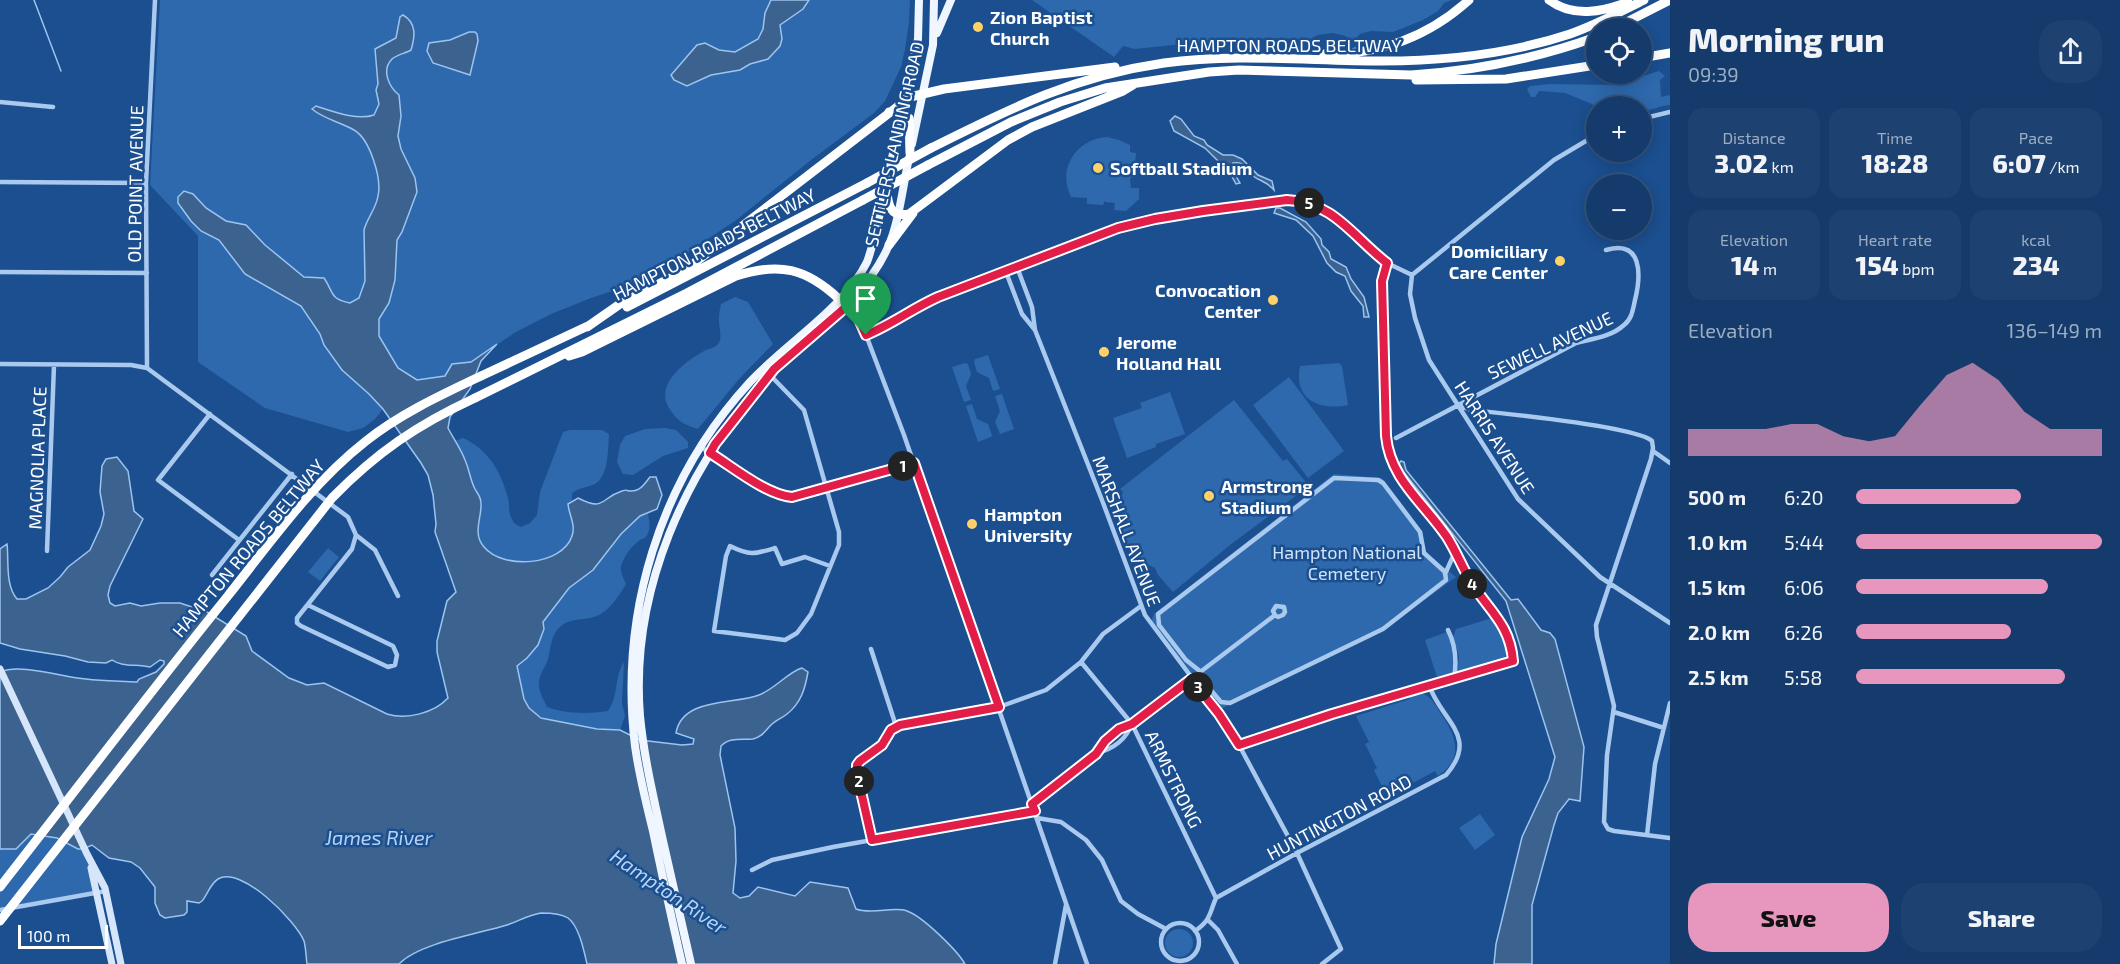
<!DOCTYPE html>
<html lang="en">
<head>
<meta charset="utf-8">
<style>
	body { margin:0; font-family:"Exo 2",sans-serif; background:#1d4271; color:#f1f3f6; height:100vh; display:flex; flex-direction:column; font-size:22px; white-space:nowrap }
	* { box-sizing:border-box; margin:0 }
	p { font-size:20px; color:#9dadc1 }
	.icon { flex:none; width:33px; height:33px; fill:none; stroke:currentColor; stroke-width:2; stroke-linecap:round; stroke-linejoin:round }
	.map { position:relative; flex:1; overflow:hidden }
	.details { display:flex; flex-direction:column; background:#143b6b; width:450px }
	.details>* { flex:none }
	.tools { position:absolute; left:1586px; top:18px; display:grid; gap:12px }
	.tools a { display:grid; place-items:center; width:66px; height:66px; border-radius:50%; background:#143b6b; box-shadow:0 3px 15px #0003,0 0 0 2px #33557e; font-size:30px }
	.scale { position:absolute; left:18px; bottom:15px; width:90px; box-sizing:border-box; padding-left:6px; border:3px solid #fff; border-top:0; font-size:16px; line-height:21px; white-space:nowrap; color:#fff; -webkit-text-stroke:4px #1b4f8f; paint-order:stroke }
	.pin { position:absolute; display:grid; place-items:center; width:51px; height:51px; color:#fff; margin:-62px -26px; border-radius:50% 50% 50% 0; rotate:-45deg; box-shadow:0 0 6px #0007 }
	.pin .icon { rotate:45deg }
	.km { position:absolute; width:30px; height:30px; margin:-15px; border-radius:50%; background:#222; color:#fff; font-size:16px; line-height:30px; text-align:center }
	.round { display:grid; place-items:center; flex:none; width:63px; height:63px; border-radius:24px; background:#1d4271 }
	.summary { display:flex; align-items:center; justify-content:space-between; height:102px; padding:0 18px }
	h1 { font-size:33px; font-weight:800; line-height:45px }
	.figures { display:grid; grid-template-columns:repeat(3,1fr); gap:9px; height:102px; padding:6px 18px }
	.figures div { display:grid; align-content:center; border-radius:15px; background:#1d4271; text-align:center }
	.figures b { font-size:26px; font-weight:800 }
	.figures small { font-size:16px; font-weight:400 }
	.figures p { font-size:16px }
	.chart { height:168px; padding:12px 18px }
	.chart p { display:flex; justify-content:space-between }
	.chart svg { width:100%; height:108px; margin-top:6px; fill:#e797bd; opacity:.7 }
	.cta { display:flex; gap:12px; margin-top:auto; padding:12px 18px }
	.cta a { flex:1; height:69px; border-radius:24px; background:#e797bd; color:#111; font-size:24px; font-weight:800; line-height:69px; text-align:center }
	.cta a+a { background:#1d4271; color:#f1f3f6 }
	ul { padding:0 18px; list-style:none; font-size:20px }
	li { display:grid; grid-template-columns:96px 72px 1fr; align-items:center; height:45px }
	li i { height:15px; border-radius:8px; background:#e797bd }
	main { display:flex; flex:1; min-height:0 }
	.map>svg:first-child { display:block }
	.green { fill:#2e69ad }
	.water { fill:#3c6290; stroke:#9cc4f0; stroke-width:1.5 }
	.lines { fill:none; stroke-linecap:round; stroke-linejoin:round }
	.stream { stroke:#9cc4f0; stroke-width:1.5 }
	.street { stroke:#a9c9ee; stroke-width:4.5 }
	.secondary { stroke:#d6e6fa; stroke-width:7 }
	.primary { stroke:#f0f6ff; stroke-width:8 }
	.highway { stroke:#fff; stroke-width:9 }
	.highway-bridge { stroke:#fff; stroke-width:9 }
	.route-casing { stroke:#fff; stroke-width:12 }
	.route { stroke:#e11d48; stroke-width:8 }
	.poi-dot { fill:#ffd166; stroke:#1b4f8f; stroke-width:2 }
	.labels { text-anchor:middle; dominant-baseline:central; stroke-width:5; stroke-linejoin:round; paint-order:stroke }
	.poi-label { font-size:18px; font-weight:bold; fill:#fff; stroke:#1b4f8f; text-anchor:start }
	.street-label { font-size:18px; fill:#fff; stroke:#1b4f8f }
	.park-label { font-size:18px; fill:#cfe3fa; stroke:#1b4f8f }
	.water-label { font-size:20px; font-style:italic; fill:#b5d3f5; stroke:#1b4f8f }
</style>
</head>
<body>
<main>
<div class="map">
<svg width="1670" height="964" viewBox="0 0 1670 964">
	<rect width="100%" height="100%" fill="#1b4f8f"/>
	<path class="green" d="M160 0H910L909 23 905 49 901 67 885 101 874 113 811 160 735 221 682 256 634 284 591 298 551 314 516 332 451 375 417 380 371 395 383 409 375 419 363 428 348 432 265 408 198 362V236L150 185Z
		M1032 0H1452L1444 3 1438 11 1423 20 1393 32 1371 31 1360 34 1353 41 1345 36 1333 33 1318 35 1308 40 1284 38 1232 39 1219 45 1208 46 1192 43 1135 49 1123 46 1114 57Z
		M1659 71 1665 76 1660 80 1661 97 1670 95V105C1659 106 1650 111 1641 111V106H1596V109L1592 104 1565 93 1539 91 1535 97H1531L1527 89 1530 86 1550 84 1615 85Z
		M1107 137 1119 140 1130 145V152L1136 153 1134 177 1130 178 1131 188H1139V199L1126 211 1114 210 1115 203 1105 202V200L1103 205 1087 204V198L1071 197C1057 169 1076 139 1107 137Z
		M735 297 748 302 773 344 739 379 698 429C684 425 677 421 669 408 654 384 686 361 704 351 708 349 714 348 717 345 724 339 718 326 719 318 719 313 720 309 721 304Z
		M988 355 1000 389 993 391 989 378 977 372 974 362 975 359Z
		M965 363 968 364 971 374 966 386 971 400 964 402 952 367Z
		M1339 363 1342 366 1348 405C1320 411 1293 400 1300 366Z
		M1289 377 1344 451 1308 478 1253 405Z
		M1170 392 1185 434 1156 444V447L1127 458 1113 418 1142 408 1140 403Z
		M1002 394 1014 429 1000 434 995 422 1000 411 995 396Z
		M1234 400 1283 461 1287 459 1309 486 1230 545 1173 592 1158 575 1155 568 1141 561 1125 543 1119 527 1117 508 1123 492 1120 489Z
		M972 404 977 419 988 424 992 435 991 437 978 442 966 406Z
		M665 428 676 430 688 442V448L663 456 633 475 623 474 617 462 620 445 625 436 645 429Z
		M570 430H602L609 434C608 448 609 476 595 484 586 488 581 487 572 493V500L568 504C569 515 575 525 572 536 562 566 505 570 485 548 477 540 477 524 479 513 480 510 482 507 482 504 482 498 477 494 474 488 470 480 469 470 466 462 463 455 459 448 455 441L463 438C489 450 501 472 508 498 510 504 508 511 511 517 513 523 516 525 521 527L530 523 537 515 540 492 563 432Z
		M1334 474 1382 478 1423 532 1424 546 1427 554 1456 577 1384 630 1219 710 1151 621 1154 614Z
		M648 514C650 523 651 531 645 538 636 539 619 561 621 571 622 575 624 580 626 584 619 596 610 610 597 616 584 621 568 617 558 629 550 638 551 649 548 659 547 664 543 668 542 672 535 686 541 694 547 707 566 714 588 714 608 711 619 695 614 677 624 662L622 703 625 716 620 730C595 729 544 728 528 706 520 696 519 679 517 666 529 657 544 638 543 622L569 588 593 570 621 534 640 516Z
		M328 548 339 557 320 581 308 572Z
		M1492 618C1499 622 1503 629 1506 637 1516 668 1479 668 1457 673L1459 656 1453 638 1456 629Z
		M1447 632C1452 645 1459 662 1451 674L1437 677 1425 640Z
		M1422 693C1432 697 1436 706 1441 714 1456 736 1465 758 1438 776L1435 771 1387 797 1374 770 1377 768 1365 744 1369 742 1356 716 1410 699 1409 694Z
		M1480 814 1495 835 1475 850 1459 828Z
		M31 834 52 837 78 849H83L98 892 0 911V849H16Z
		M1165 943a14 14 0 1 1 28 0a14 14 0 1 1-28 0Z"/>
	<path class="water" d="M771 0H809L803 9 780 25 782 39 780 46 768 59 750 64 740 70 711 75 687 86 674 80 671 75 697 45 705 43 719 50 735 52 758 39 763 29 765 13Z
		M403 15C417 23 415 37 411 50 406 53 396 55 392 59 381 70 389 87 399 95L401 116 398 136 401 149 415 178 417 192 402 232 397 240 395 280 389 303 379 319V336L398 368 417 380 445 376 452 364 471 362 497 344 481 361 470 389 450 417 448 428C453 438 461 449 465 460 469 469 470 478 474 487 476 492 481 496 481 503 482 518 472 533 484 547 503 570 562 566 572 536 576 525 569 515 568 504L578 498C605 512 600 498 622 491 630 489 623 491 631 491 641 491 645 483 650 477H656L662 495 657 509 640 516 621 534 593 570 569 588 543 622 544 629 538 645 527 658 517 666 524 699 529 708 541 718 597 729 620 730 640 740 682 745 693 744 694 739 676 733C682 697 734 705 759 695 775 689 788 672 802 668L808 672C805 689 801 703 787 714 782 718 776 720 771 725 765 731 762 737 753 739 741 740 730 737 721 746L720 755 735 828 736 861 733 893 740 898 749 896 758 887 795 896 810 882 848 888 856 909C872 915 894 906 907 911 922 916 957 950 965 964H587C584 951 579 926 568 918 562 914 548 913 541 913 528 915 519 921 507 925 478 934 419 943 399 964H307C306 957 306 948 304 941 296 921 241 865 218 879 210 884 208 894 202 901L199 903 187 901V912L184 915 165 918 160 915 155 903V887L140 868 131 862 109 858 92 845 83 849H78L57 838 31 834 16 849H0V672C20 663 62 677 86 679 103 681 120 681 137 682L139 679 156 672 164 664V661L160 660 150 667C136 664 122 667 112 660L106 663 88 662 65 656 20 649 0 643V549L7 544C9 561 5 585 17 599H26L48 588 60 577 68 567 90 550 101 526 104 514 100 492 102 466 106 459 117 457 128 471 134 511 143 519 110 586 108 595 110 603 115 606 130 603 141 606 160 603H180L207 612 246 636 252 651 289 678 307 685 324 683 387 714C407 720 434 713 448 698L437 652V641L447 601 456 592 435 532 436 524 433 495 428 475 421 463 383 409 369 394 342 370 324 345 320 334 301 306 245 274 219 240 201 231 191 221 178 203V197L184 191 193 194 206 208 226 221 246 225 265 245 304 277 324 278C334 292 329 299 350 303L359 298 365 281 364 230C367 218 376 209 378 196 382 179 370 139 354 130 340 122 324 119 312 109L316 106C332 111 357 121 374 115L379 104 376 90 378 84 375 49 396 38 400 17Z
		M469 32H475L477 34 478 41 470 75 433 63 427 51 429 43 450 40Z
		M1175 116 1181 119 1194 136 1204 140 1207 145 1223 155H1233L1242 159 1258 175 1272 181 1274 190C1265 180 1261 182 1253 176 1245 169 1245 161 1233 163L1232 169 1240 183 1236 184 1230 173 1205 148 1174 131 1170 121Z
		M1276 208H1280L1306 222 1321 239 1322 245 1329 252 1331 259 1346 267 1351 279 1364 297 1369 317H1364L1363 306 1351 291 1345 276 1336 272 1327 263 1313 236 1296 220 1274 213Z
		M1401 461 1404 462 1406 470 1511 600 1518 599 1541 630 1550 633 1555 639 1584 747 1580 801 1569 799 1558 813 1554 825 1532 905V964H1494L1496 944 1522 837 1549 779 1555 757 1506 601 1398 465Z"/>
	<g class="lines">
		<path class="stream" d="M34 0 61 71"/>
		<path class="street" d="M0 102 53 107
			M1641 119 1670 112
			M0 182 146 183
			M1017 267 1032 307 1035 330 1102 500 1145 615 1219 714 1239 745 1297 853 1341 949 1322 964
			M0 272 147 273
			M1006 272 1022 314 1035 330
			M1412 275 1410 294 1415 318 1429 360 1518 499 1600 577 1670 623
			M1412 275 1554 160 1596 135
			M847 306 857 317 866 335 904 435 1087 964
			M866 335 880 329 920 305 1110 230 1155 219 1203 211 1287 200 1308 203 1325 209 1348 227 1387 263 1412 275
			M0 364 131 365 147 368 348 517 356 535 375 550 398 596
			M147 368 146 183 155 0
			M770 375 804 410 839 532V545L811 614 797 633 785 640 714 631 726 556 730 546C750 556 755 554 775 548L782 564 805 557 830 566
			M1457 405 1471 410C1500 413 1637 427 1652 441L1653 448 1651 459 1596 625 1597 637 1614 706 1607 755 1604 822 1608 829 1614 831 1670 838
			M210 414 158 480 239 540
			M1396 438 1576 343C1592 339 1611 337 1624 325 1632 319 1633 309 1635 300 1641 276 1643 239 1606 250
			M701 447C724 462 766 494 792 497L914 463
			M1653 451 1670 463
			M1334 478 1378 480 1383 483 1420 532 1424 553 1445 572 1446 580 1383 629 1230 703 1221 702 1209 688 1201 672 1186 660 1159 625 1158 614Z
			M47 551 54 365
			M1445 574 1455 552
			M212 575 292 474
			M308 605 393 646 397 655 395 665 388 667 301 626 297 623V618L352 549 356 535
			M1448 630C1456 646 1457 661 1454 678
			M871 649 896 726
			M1081 662 1132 724 1216 898C1209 914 1211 920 1195 931
			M1614 712 1664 728
			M1239 745 1332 714 1513 661 1512 649 1506 631 1473 584 1447 538 1400 478 1389 457 1386 428 1382 281 1387 263
			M1097 753C1113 749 1126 739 1132 724
			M1032 804 1096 754 1105 741 1119 729 1132 724 1275 615 1278 617 1283 615 1285 612 1284 607 1276 606 1273 611 1275 615
			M1037 818 1061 822 1086 840 1102 860 1121 901 1138 914 1166 929
			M1647 835 1655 764 1670 703
			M872 840 857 774C855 756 873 754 884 743 892 735 891 728 903 724L999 707 1046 690 1081 662 1103 634 1141 606
			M752 870 772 860 833 847 1035 811
			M1216 898 1297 853 1446 775C1480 736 1441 721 1429 685
			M0 910 106 891
			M1208 920 1218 930 1237 964
			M1161 942a19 19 0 1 1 38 0a19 19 0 1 1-38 0Z
			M1055 964 1066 905"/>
		<path class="secondary" d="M0 669 87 854 105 888 121 964
			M91 868 112 964"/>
		<path class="primary" d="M937 33 951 0
			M912 144 933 45 934 0
			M682 964C672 920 662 875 653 831 646 803 639 775 635 746 619 614 659 481 750 382 786 343 844 309 867 262 871 252 873 241 876 231L918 39 919 0
			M691 964C682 923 672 882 663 841 654 799 644 758 640 716 630 591 685 470 767 378 807 333 863 304 888 247 899 223 903 185 909 158"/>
		<path class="highway" d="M1549 0C1573 18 1602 12 1628 2
			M1615 28 1670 0
			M1324 54C1379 55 1428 37 1469 0
			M1641 58 1670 53
			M1416 80 1506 79 1596 65
			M889 112 898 111 909 118 910 153
			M931 148C1011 108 1074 76 1164 63 1236 53 1310 61 1382 61 1445 61 1510 54 1570 34 1596 25 1620 12 1644 0
			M928 165 1011 122 1060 102 1105 88 1209 72 1239 70 1411 75C1476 71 1535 59 1596 37
			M886 186C888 202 888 218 909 214L1008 140 1032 127 1123 91 1133 85
			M889 245 913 213
			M627 307 867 183
			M587 327 620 304 678 274 693 264 910 97 944 89 1115 67
			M569 356 582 352 736 276C779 262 806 268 839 299
			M481 376 590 325
			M475 398 687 293 863 200"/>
		<path class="highway-bridge" d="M867 183 931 148
			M863 200 928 165
			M0 887C76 790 150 692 227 597 270 543 311 484 366 441 400 414 441 395 481 376
			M0 921 332 498C377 452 417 425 475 398"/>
	</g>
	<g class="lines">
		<defs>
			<path id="route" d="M1287 200C1334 202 1353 237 1387 263L1382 281 1386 436C1390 479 1424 503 1447 537 1456 551 1462 567 1471 582 1489 611 1510 624 1513 661L1332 714 1239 745 1219 714 1191 679 1132 724 1119 729 1105 741 1096 754 1032 804 1035 811 872 840 857 774V765L860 761 882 745 891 730 900 725 999 707 914 463 792 497C765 494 733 467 710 453L715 444 774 369 847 306 858 317 866 335C891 325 913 308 938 297L1118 228 1155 219 1203 211Z"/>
		</defs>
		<use href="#route" class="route-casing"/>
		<use href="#route" class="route"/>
	</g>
	<g class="poi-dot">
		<circle cx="978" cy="27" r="6"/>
		<circle cx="1098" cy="168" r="6"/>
		<circle cx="1560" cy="261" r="6"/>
		<circle cx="1273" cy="300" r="6"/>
		<circle cx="1104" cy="352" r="6"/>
		<circle cx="1209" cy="496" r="6"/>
		<circle cx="972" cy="524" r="6"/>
	</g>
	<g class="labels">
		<g class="poi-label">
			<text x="990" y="17">Zion Baptist<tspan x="990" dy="21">Church</tspan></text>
			<text x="1110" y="168">Softball Stadium</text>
			<text x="1548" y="251" text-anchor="end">Domiciliary<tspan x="1548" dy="21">Care Center</tspan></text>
			<text x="1261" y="290" text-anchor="end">Convocation<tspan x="1261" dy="21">Center</tspan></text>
			<text x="1116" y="342">Jerome<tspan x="1116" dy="21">Holland Hall</tspan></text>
			<text x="1221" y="486">Armstrong<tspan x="1221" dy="21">Stadium</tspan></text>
			<text x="984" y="514">Hampton<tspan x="984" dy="21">University</tspan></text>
		</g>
		<g class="street-label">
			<text x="1289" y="45">HAMPTON ROADS BELTWAY</text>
			<text transform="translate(894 144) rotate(-77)">SETTLERS LANDING ROAD</text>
			<text transform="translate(135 184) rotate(-89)">OLD POINT AVENUE</text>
			<text transform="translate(714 244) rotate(-27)">HAMPTON ROADS BELTWAY</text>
			<text transform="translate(1550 345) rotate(-25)">SEWELL AVENUE</text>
			<text transform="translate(1495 437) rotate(57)">HARRIS AVENUE</text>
			<text transform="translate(37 458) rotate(-88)">MAGNOLIA PLACE</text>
			<text transform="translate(1127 531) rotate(69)">MARSHALL AVENUE</text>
			<text transform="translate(248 548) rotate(-50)">HAMPTON ROADS BELTWAY</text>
			<text transform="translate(1174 779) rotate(64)">ARMSTRONG</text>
			<text transform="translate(1339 817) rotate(-28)">HUNTINGTON ROAD</text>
		</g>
		<g class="park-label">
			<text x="1347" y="552">Hampton National<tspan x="1347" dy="21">Cemetery</tspan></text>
		</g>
		<g class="water-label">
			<text x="379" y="837">James River</text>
			<text transform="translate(669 891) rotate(34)">Hampton River</text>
		</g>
	</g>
</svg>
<div class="tools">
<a><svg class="icon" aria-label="locate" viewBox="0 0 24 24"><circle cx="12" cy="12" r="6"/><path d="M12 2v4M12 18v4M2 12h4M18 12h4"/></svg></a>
<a>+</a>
<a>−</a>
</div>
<div class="scale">100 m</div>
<div class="pin" style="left:866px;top:335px;background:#1e9e55"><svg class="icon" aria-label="arrive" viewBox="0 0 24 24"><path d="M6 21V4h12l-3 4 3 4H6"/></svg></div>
<b class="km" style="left:903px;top:466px">1</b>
<b class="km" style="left:859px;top:781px">2</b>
<b class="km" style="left:1198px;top:687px">3</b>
<b class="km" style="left:1472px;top:584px">4</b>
<b class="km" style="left:1309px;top:203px">5</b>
</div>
<section class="details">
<div class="summary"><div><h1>Morning run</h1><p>09:39</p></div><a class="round"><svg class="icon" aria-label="share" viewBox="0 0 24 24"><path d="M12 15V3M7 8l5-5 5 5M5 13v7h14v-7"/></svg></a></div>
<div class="figures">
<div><p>Distance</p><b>3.02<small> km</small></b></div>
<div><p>Time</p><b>18:28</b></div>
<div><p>Pace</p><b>6:07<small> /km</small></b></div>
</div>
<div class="figures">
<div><p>Elevation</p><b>14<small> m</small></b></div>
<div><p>Heart rate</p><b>154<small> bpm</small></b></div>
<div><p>kcal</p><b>234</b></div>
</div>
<div class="chart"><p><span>Elevation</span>136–149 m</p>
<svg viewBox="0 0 160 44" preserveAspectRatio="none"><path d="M0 44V33L10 33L20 33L30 33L40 31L50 31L60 36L70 38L80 36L90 23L100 11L110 6L120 13L130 26L140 33L150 33L160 33V44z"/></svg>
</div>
<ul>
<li><b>500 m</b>6:20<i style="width:67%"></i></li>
<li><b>1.0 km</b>5:44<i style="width:100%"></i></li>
<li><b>1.5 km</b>6:06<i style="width:78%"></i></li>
<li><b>2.0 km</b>6:26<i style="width:63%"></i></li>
<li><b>2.5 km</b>5:58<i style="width:85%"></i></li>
</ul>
<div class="cta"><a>Save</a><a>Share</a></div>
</section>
</main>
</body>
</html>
